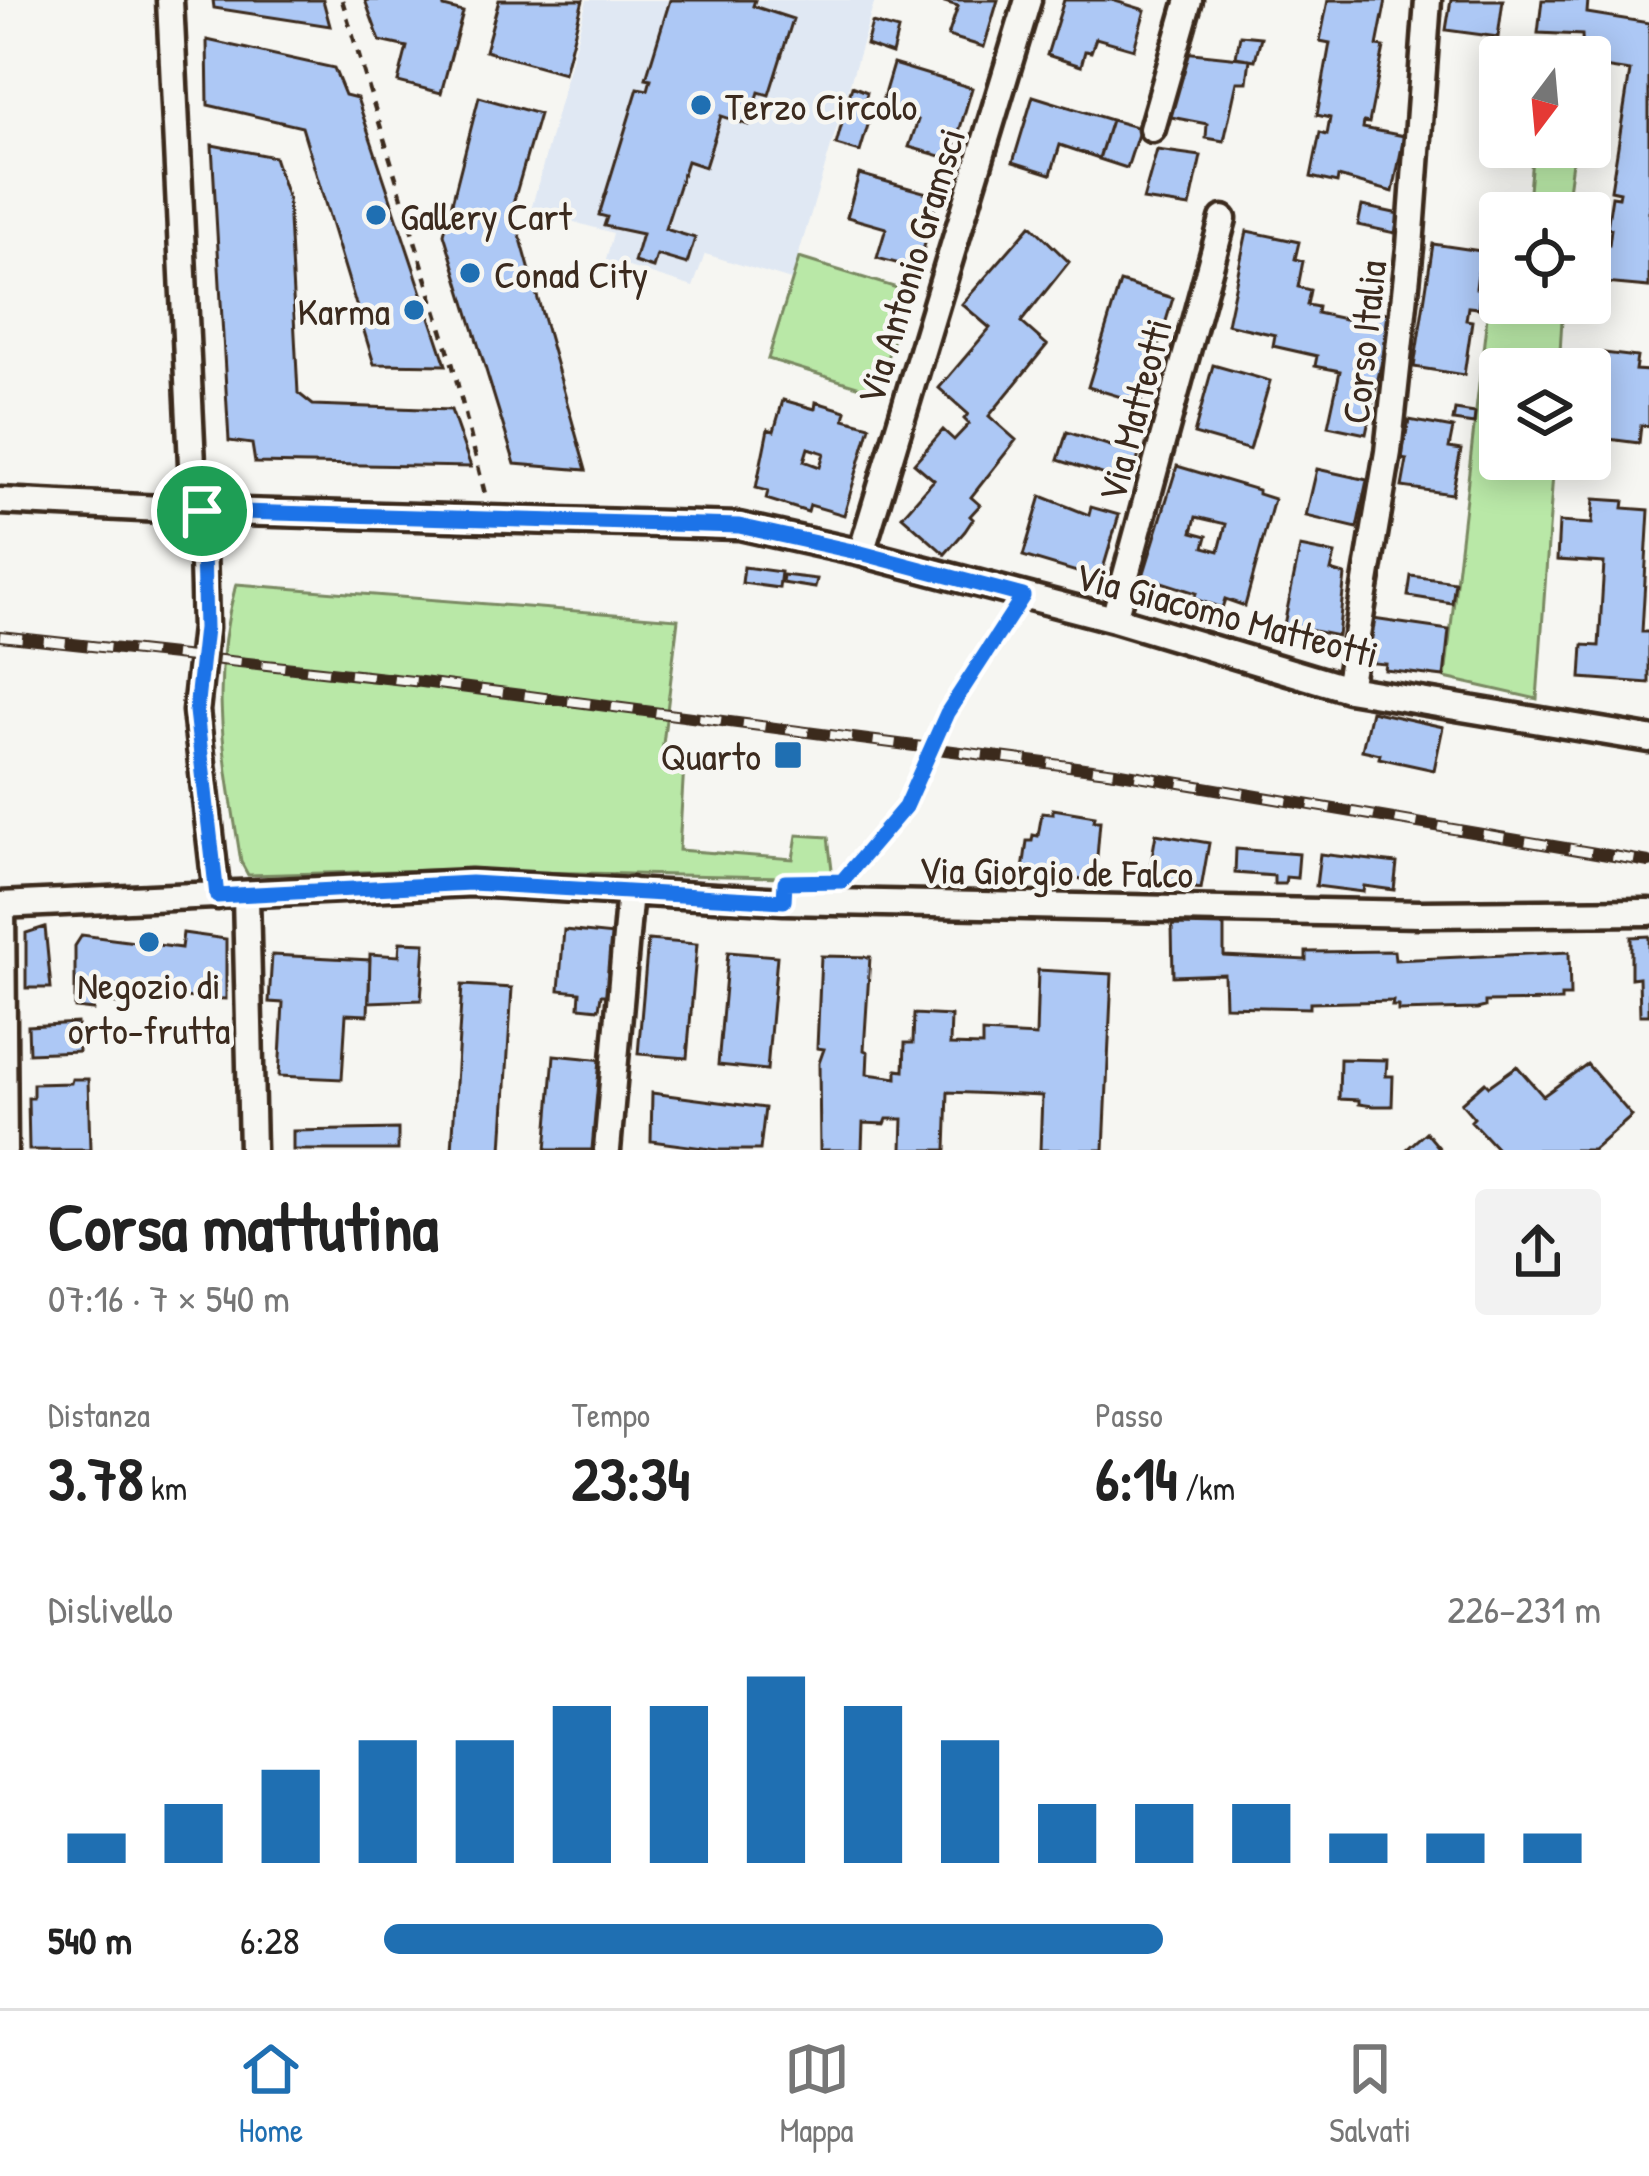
<!DOCTYPE html>
<html lang="it">
<head>
<meta charset="utf-8">
<style>
	body { margin:0; font-family:"Patrick Hand",sans-serif; background:#f2f2f2; color:#222; height:100vh; display:flex; flex-direction:column; font-size:45px; white-space:nowrap }
	* { box-sizing:border-box; margin:0 }
	p { font-size:39px; color:#767676 }
	.icon { flex:none; width:66px; height:66px; fill:none; stroke:currentColor; stroke-width:2; stroke-linecap:round; stroke-linejoin:round }
	.map { position:relative; height:1150px; overflow:hidden }
	.panel { display:flex; flex-direction:column; background:#fff; flex:1 }
	.panel>* { flex:none }
	.needle { width:78px; rotate:196deg }
	.buttons { position:absolute; left:1479px; top:36px; display:grid; gap:24px }
	.buttons a { display:grid; place-items:center; width:132px; height:132px; border-radius:12px; background:#fff; box-shadow:0 6px 30px #0003; font-size:60px }
	.pin { position:absolute; display:grid; place-items:center; width:102px; height:102px; color:#fff; margin:-51px; border:6px solid #fff; border-radius:50%; box-shadow:0 3px 12px #0007 }
	.round { display:grid; place-items:center; flex:none; width:126px; height:126px; border-radius:12px; background:#f2f2f2 }
	.headline { display:flex; align-items:center; justify-content:space-between; height:204px; padding:0 48px }
	h1 { font-size:66px; font-weight:700; line-height:90px }
	.figures { display:grid; grid-template-columns:repeat(3,1fr); gap:18px; height:204px; padding:12px 48px }
	.figures div { display:grid; align-content:center }
	.figures b { font-size:60px; font-weight:700 }
	.figures small { font-size:33px; font-weight:400 }
	.figures p { font-size:33px }
	.chart { height:336px; padding:24px 48px }
	.chart p { display:flex; justify-content:space-between }
	.chart svg { width:100%; height:216px; margin-top:12px; stroke:#1f6fb2; stroke-width:6 }
	ul { padding:0 48px; list-style:none; font-size:39px }
	li { display:grid; grid-template-columns:192px 144px 1fr; align-items:center; height:90px }
	li i { height:30px; border-radius:15px; background:#1f6fb2 }
	.tabs { display:flex; justify-content:space-around; align-items:center; height:168px; border-top:3px solid #e0e0e0; background:#fff; font-size:33px; color:#767676 }
	.tabs a { display:grid; justify-items:center; gap:6px }
	.tabs .on { color:#1f6fb2 }
	.map>svg:first-child { display:block }
	.built { fill:#e0e8f3 }
	.green { fill:#b9e8a7; stroke:#7a8962; stroke-width:3 }
	.building { fill:#adc8f5; stroke:#3b2a1e; stroke-width:3; fill-rule:evenodd }
	.lines { fill:none; stroke-linecap:round; stroke-linejoin:round }
	.street-casing { stroke:#3b2a1e; stroke-width:33 }
	.path { stroke:#3b2a1e; stroke-width:4.5; stroke-dasharray:9 9; stroke-linecap:butt }
	.street { stroke:#f6f6f2; stroke-width:24 }
	.rail-casing { stroke:#3b2a1e; stroke-width:12 }
	.rail { stroke:#f6f6f2; stroke-width:8; stroke-dasharray:22; stroke-linecap:butt }
	.route-casing { stroke:#fff; stroke-width:24 }
	.route { stroke:#1a73e8; stroke-width:15 }
	.poi-dot { fill:#1f6fb2; stroke:#f6f6f2; stroke-width:4.5 }
	.labels { text-anchor:middle; dominant-baseline:central; stroke-width:9; stroke-linejoin:round; paint-order:stroke }
	.poi-label { font-size:39px; fill:#3b2a1e; stroke:#f6f6f2; text-anchor:start }
	.street-label { font-size:39px; fill:#3b2a1e; stroke:#f6f6f2 }
</style>
</head>
<body>
<div class="map">
<svg width="1649" height="1150" viewBox="0 0 1649 1150">
	<rect width="100%" height="100%" fill="#f6f6f2"/>
	<filter id="ink" filterUnits="userSpaceOnUse"><feTurbulence type="fractalNoise" baseFrequency=".00833" numOctaves="2"/><feDisplacementMap in="SourceGraphic" scale="24" xChannelSelector="R" yChannelSelector="G"/><feConvolveMatrix kernelMatrix="1 2 1 2 8 2 1 2 1" color-interpolation-filters="sRGB"/></filter>
	<g filter="url(#ink)">
		<path class="built" d="M587 0H875L791 280 705 254 693 287 606 260 613 233 531 210Z"/>
		<path class="green" d="M1533 147H1574L1567 198 1574 199 1572 213H1527Z
			M1495 247 1500 248V303H1563L1559 369H1500V459H1554L1537 699 1445 678Z
			M799 258 907 291 877 392 768 359Z
			M236 584 678 619 661 761 684 764 679 850 793 859 797 835 828 837 833 878 434 870 248 875 241 862C225 759 208 687 236 584Z"/>
		<path class="building" d="M213 0H323L330 26 214 8Z
			M365 0H442L444 7 463 12 441 93 398 82 407 47 380 41Z
			M499 0H583L564 73 485 51Z
			M670 0H755L753 6 793 19 769 95 759 92 749 125 721 116 705 167 687 161 665 229 695 238 687 264 657 255 653 268 634 262 642 234 604 226 607 217 599 215 638 88 648 90 651 79 646 78Z
			M938 0H998L984 47 948 36 958 6Z
			M1064 0H1112L1145 10 1134 49 1096 38 1091 52 1085 51 1081 66 1047 55Z
			M1328 0H1386L1377 46 1384 47 1369 123 1364 122 1363 128 1404 136 1393 192 1338 177 1337 183 1311 177 1320 133 1327 135 1330 118 1317 115 1330 43 1320 41Z
			M1451 0H1503L1498 37 1446 30Z
			M1542 0H1588L1587 13 1649 23V287L1604 283V279L1599 278 1604 244 1609 245 1611 229 1607 228 1612 196 1619 197 1620 192 1611 190 1630 71 1590 65V57H1583L1582 35 1538 33Z
			M872 23 898 30 892 54 866 45Z
			M1240 35 1261 37 1255 60 1236 57Z
			M207 40 334 68 345 95 357 98 446 365 374 364 302 127 208 105Z
			M1183 52 1250 59 1247 82H1237L1224 141 1206 138 1207 124 1166 116 1171 91 1177 92Z
			M893 64 972 88 951 159 909 147 918 120 880 108Z
			M852 86 867 92 863 112 871 115 860 152 836 145Z
			M1033 96 1111 120 1099 158 1060 145 1051 174 1013 162Z
			M479 97 539 114 512 207 586 470 515 464 444 234Z
			M1111 120 1140 128 1127 168 1099 159Z
			M212 145 274 157 288 199 298 393 313 405 451 410 471 467 255 463 252 444 229 441Z
			M1157 150 1201 156 1190 207 1143 200Z
			M859 174 938 196 918 269 877 258 886 228 847 217Z
			M1362 206 1399 214 1395 233 1358 225Z
			M1031 225 1069 262 1021 322 1047 345 989 416 1016 440 971 497 980 505 970 516 973 519 965 531 945 554 902 516 934 480 914 463 943 430 954 440 969 424 964 419 968 414 939 388 990 328 962 304Z
			M1247 231 1299 242 1295 259 1303 261 1298 287 1310 290 1307 305 1318 307 1317 313 1358 322 1361 308 1392 314 1366 434 1328 426 1340 371 1315 366 1317 356 1273 346 1275 335 1227 324Z
			M1433 244 1481 251 1476 288 1481 289 1478 308 1468 307 1466 320 1472 321 1464 375 1414 367Z
			M1120 282 1173 298 1141 403 1088 387Z
			M1604 353 1637 357 1635 370 1649 371V426L1641 425 1639 443 1593 437Z
			M1213 365 1270 381 1250 450 1194 434Z
			M783 400 815 409 816 402 846 411 844 419 870 426 844 515 810 505 808 512 766 499 768 491 756 488 768 429 774 431ZM808 448 824 453 820 467 804 461Z
			M1455 410 1475 413 1474 424 1453 421Z
			M1409 420 1453 428 1449 448 1461 450 1452 494 1402 487 1407 460 1401 459Z
			M1067 432 1139 455 1130 483 1058 460Z
			M1177 466 1258 490V494L1274 499 1245 606 1225 599 1222 608 1194 599 1196 593 1143 576ZM1196 517 1226 524 1219 551 1204 547 1207 536 1192 532Z
			M1317 469 1367 480 1357 528 1306 516Z
			M1041 496 1089 515 1091 507 1119 515 1100 579 1023 556Z
			M1594 499 1624 501 1623 508 1649 510 1642 632H1649V683L1581 678 1583 645 1599 646 1604 563 1557 560 1559 522 1592 524Z
			M1300 547 1335 554 1331 571 1345 575 1338 636 1284 625Z
			M744 567 781 572 779 588 742 583Z
			M783 575 817 579 815 588 782 583Z
			M1411 576 1455 582 1452 603 1408 596Z
			M1366 618 1449 630 1444 677 1385 670 1386 664 1362 662Z
			M1371 711 1443 727 1434 770 1379 758 1380 754 1362 750Z
			M1053 809 1095 816 1094 821H1100L1095 881 1023 870 1027 841H1032L1033 835 1038 836 1042 813 1053 814Z
			M1156 834 1209 843 1201 889 1148 880Z
			M1236 849 1299 854 1297 878 1286 877 1285 884H1274V876L1235 873Z
			M1320 854 1397 863 1394 890 1364 886 1363 892 1316 886Z
			M1172 925 1224 926V956L1306 960V952L1394 951 1395 960 1569 952 1570 996H1561V1001L1485 1002V1007L1477 1009 1398 1011V1006H1392L1393 1001 1310 1003V1008L1225 1006 1224 974 1173 976Z
			M45 927 51 988H26V933Z
			M564 930 614 935 608 995H601L599 1009 579 1007 580 992 559 990Z
			M183 933 226 939V999L123 995 117 1004 94 1001 93 1010 75 1008V946L82 935 181 948Z
			M1649 936V1015H1640L1639 977 1631 978V937Z
			M648 940 697 944 687 1058 638 1054Z
			M400 942 425 943 421 1000 369 1002 370 954 399 956Z
			M728 952 777 956 767 1070 718 1065Z
			M272 955 370 960 368 1015 346 1014 342 1079 279 1076 283 1003 269 1002Z
			M821 956 870 957 864 1050 868 1052 867 1074 890 1077 897 1078V1070L904 1071 905 1043H913L914 1014 951 1016 950 1045 982 1046V1033L1036 1036 1038 970 1112 974 1104 1150H1040L1042 1096 948 1092 946 1150H902L903 1119H887L885 1124 863 1123 862 1150H820L819 1063 824 1049 817 1048Z
			M462 985 512 988 502 1150H452Z
			M77 1023 78 1051 29 1053 28 1026Z
			M554 1055 605 1060 597 1150H546Z
			M1340 1059 1387 1060 1386 1076H1393L1392 1106H1373L1359 1104V1100L1339 1099Z
			M1587 1064 1632 1116 1593 1150H1498L1471 1121 1474 1118 1461 1103 1485 1082 1489 1086 1517 1066 1543 1096Z
			M72 1079H88L90 1150H29L28 1098H33V1084L71 1083Z
			M652 1093 765 1108 760 1150H718L651 1141Z
			M398 1129V1150H293V1131Z
			M1426 1132 1441 1150H1406Z"/>
		<g class="lines">
			<defs>
				<path id="street" d="M170 0 192 464 202 511 205 628 196 711 217 896
					M1152 129 1189 0
					M0 501 202 511 739 526 861 553 1114 619 1348 689 1649 739
					M861 553 1028 0
					M1114 619 1223 219
					M1348 689 1388 452 1410 247 1428 0
					M246 896 252 1150
					M0 905 471 883 784 901 1421 914 1649 912
					M2 905 4 1150
					M607 1150 630 891"/>
			</defs>
			<use href="#street" class="street-casing"/>
			<path class="path" d="M342 0 453 366 485 494
				M845 879 905 807 947 714 1010 616"/>
			<use href="#street" class="street"/>
			<defs>
				<path id="rail" d="M0 636 422 682 1115 772 1649 862"/>
			</defs>
			<use href="#rail" class="rail-casing"/>
			<use href="#rail" class="rail"/>
		</g>
	</g>
	<g class="lines" filter="url(#ink)">
		<defs>
			<path id="route" d="M202 511 739 526 861 553 1023 596 947 713 905 807 842 881 785 882 784 901 471 883 217 896 196 711 205 628Z"/>
		</defs>
		<use href="#route" class="route-casing"/>
		<use href="#route" class="route"/>
	</g>
	<g class="poi-dot">
		<circle cx="701" cy="105" r="12"/>
		<circle cx="376" cy="215" r="12"/>
		<circle cx="470" cy="273" r="12"/>
		<circle cx="414" cy="310" r="12"/>
		<rect x="773" y="740" width="30" height="30" rx="6"/>
		<circle cx="149" cy="942" r="12"/>
	</g>
	<g class="labels">
		<g class="poi-label">
			<text x="725" y="105">Terzo Circolo</text>
			<text x="400" y="215">Gallery Cart</text>
			<text x="494" y="273">Conad City</text>
			<text x="390" y="310" text-anchor="end">Karma</text>
			<text x="761" y="755" text-anchor="end">Quarto</text>
			<text x="149" y="984" text-anchor="middle">Negozio di<tspan x="149" dy="45">orto-frutta</tspan></text>
		</g>
		<g class="street-label">
			<text transform="translate(910 266) rotate(-73)">Via Antonio Gramsci</text>
			<text transform="translate(1363 342) rotate(-84)">Corso Italia</text>
			<text transform="translate(1134 410) rotate(-75)">Via Matteotti</text>
			<text transform="translate(1227 614) rotate(15)">Via Giacomo Matteotti</text>
			<text transform="translate(1056 871) rotate(1)">Via Giorgio de Falco</text>
		</g>
	</g>
</svg>
<div class="buttons">
<a><svg class="needle" viewBox="-14 -14 28 28"><path d="M0-13l5 13h-10z" fill="#e53935"/><path d="M0 13l5-13h-10z" fill="#767676"/></svg></a>
<a><svg class="icon" aria-label="locate" viewBox="0 0 24 24"><circle cx="12" cy="12" r="6"/><path d="M12 2v4M12 18v4M2 12h4M18 12h4"/></svg></a>
<a><svg class="icon" aria-label="layers" viewBox="0 0 24 24"><path d="M12 4l9 5-9 5-9-5zM3 14l9 5 9-5"/></svg></a>
</div>
<div class="pin" style="left:202px;top:511px;background:#1e9e55"><svg class="icon" aria-label="arrive" viewBox="0 0 24 24"><path d="M6 21V4h12l-3 4 3 4H6"/></svg></div>
</div>
<section class="panel">
<div class="headline"><div><h1>Corsa mattutina</h1><p>07:16 · 7 × 540 m</p></div><a class="round"><svg class="icon" aria-label="share" viewBox="0 0 24 24"><path d="M12 15V3M7 8l5-5 5 5M5 13v7h14v-7"/></svg></a></div>
<div class="figures">
<div><p>Distanza</p><b>3.78<small> km</small></b></div>
<div><p>Tempo</p><b>23:34</b></div>
<div><p>Passo</p><b>6:14<small> /km</small></b></div>
</div>
<div class="chart"><p><span>Dislivello</span>226–231 m</p>
<svg viewBox="0 0 160 44" preserveAspectRatio="none"><path d="M5 44V38M15 44V32M25 44V25M35 44V19M45 44V19M55 44V12M65 44V12M75 44V6M85 44V12M95 44V19M105 44V32M115 44V32M125 44V32M135 44V38M145 44V38M155 44V38"/></svg>
</div>
<ul>
<li><b>540 m</b>6:28<i style="width:64%"></i></li>
</ul>
</section>
<nav class="tabs">
<a class="on"><svg class="icon" aria-label="home" viewBox="0 0 24 24"><path d="M3 11l9-7 9 7M6 9v11h12V9"/></svg>Home</a>
<a><svg class="icon" aria-label="map" viewBox="0 0 24 24"><path d="M3 6l6-2 6 2 6-2v14l-6 2-6-2-6 2zM9 4v14M15 6v14"/></svg>Mappa</a>
<a><svg class="icon" aria-label="saved" viewBox="0 0 24 24"><path d="M7 4h10v16l-5-4-5 4z"/></svg>Salvati</a>
</nav>
</body>
</html>
